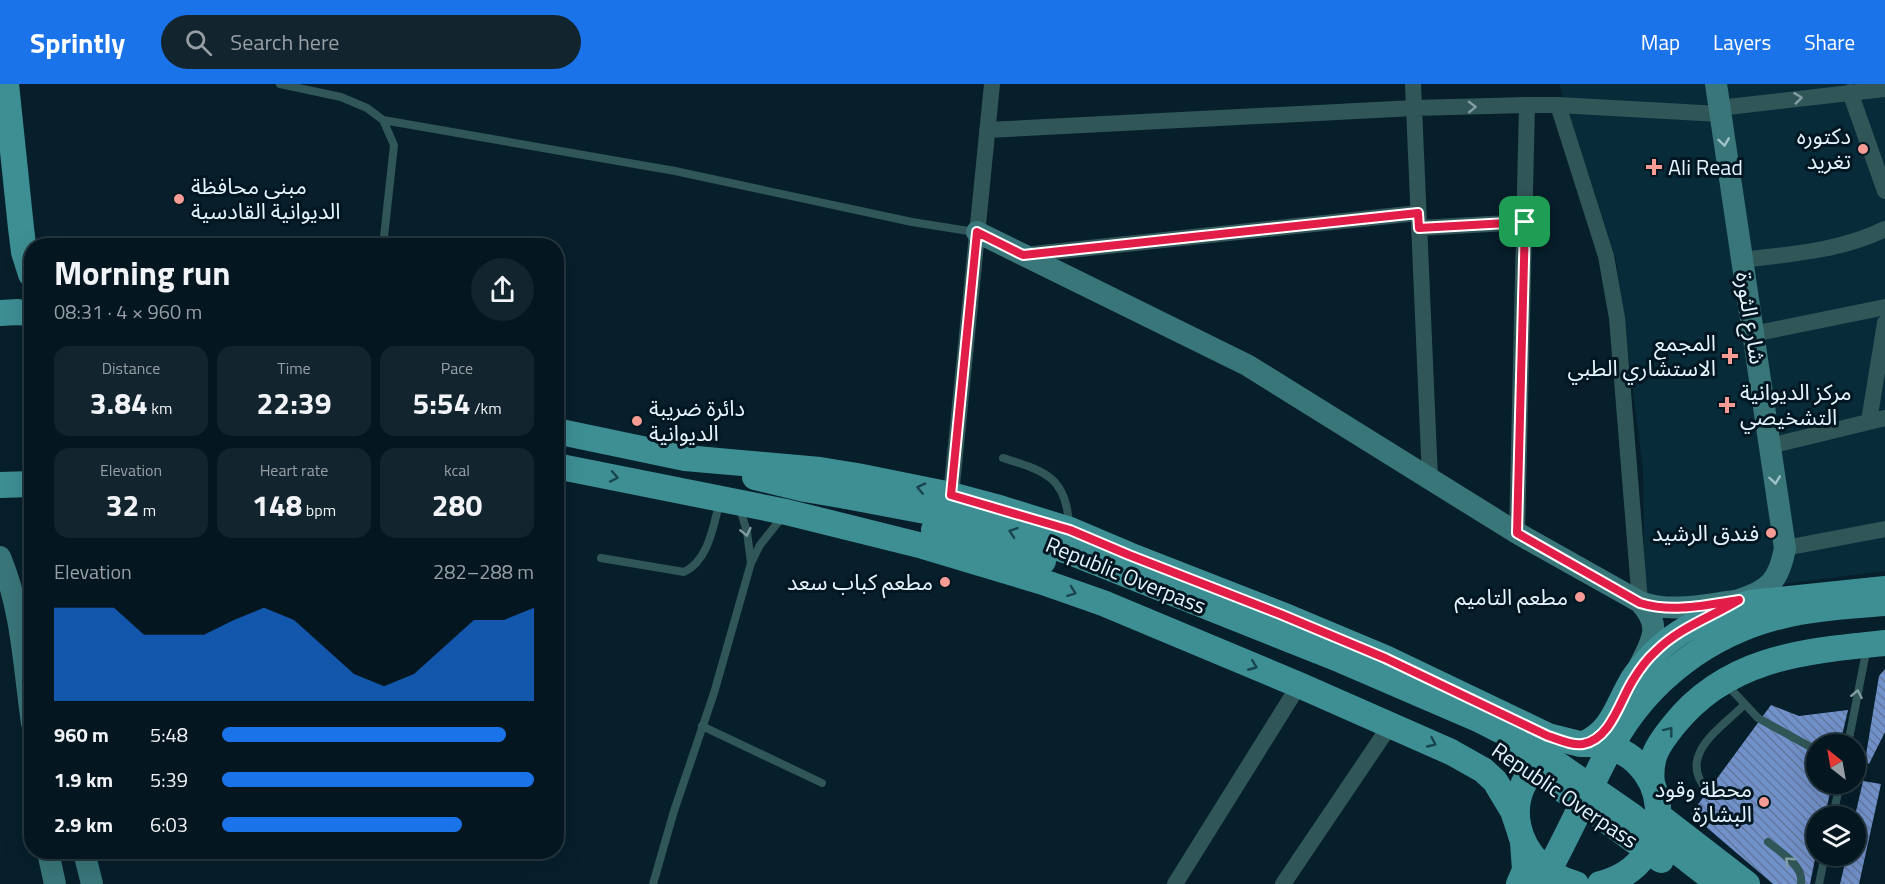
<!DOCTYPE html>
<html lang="en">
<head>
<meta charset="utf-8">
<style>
	body { margin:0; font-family:"Titillium Web","Noto Sans Arabic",sans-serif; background:#12242d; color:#f1f3f6; height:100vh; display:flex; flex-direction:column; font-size:22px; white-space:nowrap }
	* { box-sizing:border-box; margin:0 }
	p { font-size:20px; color:#979fa5 }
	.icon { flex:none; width:33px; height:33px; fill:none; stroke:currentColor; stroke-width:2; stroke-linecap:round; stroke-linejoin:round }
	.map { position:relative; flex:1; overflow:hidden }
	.panel { position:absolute; left:24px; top:154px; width:540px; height:621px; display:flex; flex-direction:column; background:#041720; border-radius:24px; box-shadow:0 6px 24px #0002,0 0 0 2px #25363e }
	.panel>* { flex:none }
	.needle { width:39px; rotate:329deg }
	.controls { position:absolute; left:1806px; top:650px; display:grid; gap:12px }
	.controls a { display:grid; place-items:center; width:60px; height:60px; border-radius:50%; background:#041720; box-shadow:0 6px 24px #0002,0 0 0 2px #25363e; font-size:30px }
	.pin { position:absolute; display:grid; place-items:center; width:51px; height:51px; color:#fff; margin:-26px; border-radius:12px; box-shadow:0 3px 9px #0006 }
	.round { display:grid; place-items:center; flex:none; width:63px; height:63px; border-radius:32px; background:#12242d }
	.summary { display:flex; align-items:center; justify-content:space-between; height:102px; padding:0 30px }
	h1 { font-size:33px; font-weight:700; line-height:45px }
	.stats { display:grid; grid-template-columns:repeat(3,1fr); gap:9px; height:102px; padding:6px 30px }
	.stats div { display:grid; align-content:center; border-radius:15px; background:#12242d; text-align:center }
	.stats b { font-size:30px; font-weight:700 }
	.stats small { font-size:16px; font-weight:400 }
	.stats p { font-size:16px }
	.chart { height:168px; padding:12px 30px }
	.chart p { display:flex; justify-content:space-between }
	.chart svg { width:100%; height:108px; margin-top:6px; fill:#1a73e8; opacity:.7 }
	ul { padding:0 30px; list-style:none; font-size:20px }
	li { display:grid; grid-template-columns:96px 72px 1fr; align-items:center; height:45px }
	li i { height:15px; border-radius:8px; background:#1a73e8 }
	header { display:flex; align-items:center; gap:36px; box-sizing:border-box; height:84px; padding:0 30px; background:#1a73e8; color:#fff }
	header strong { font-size:28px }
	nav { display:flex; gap:33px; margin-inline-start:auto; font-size:21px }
	.search { width:420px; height:54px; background:#12242d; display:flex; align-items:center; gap:15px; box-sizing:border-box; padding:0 21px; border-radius:33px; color:#979fa5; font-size:22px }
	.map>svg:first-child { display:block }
	.built { fill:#082b3a }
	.building { fill:url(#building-back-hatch) }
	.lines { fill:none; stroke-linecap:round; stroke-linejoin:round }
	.lane { stroke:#315658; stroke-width:8 }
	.street { stroke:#315658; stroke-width:16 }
	.secondary { stroke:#39767a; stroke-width:22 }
	.primary { stroke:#3d8f94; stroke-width:26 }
	.primary-bridge { stroke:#3d8f94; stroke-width:26 }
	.oneway { stroke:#829da2 }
	.oneway2 { stroke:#a0c2c8 }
	.oneway3 { stroke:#18464f }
	.route-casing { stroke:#fff; stroke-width:12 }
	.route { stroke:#e11d48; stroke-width:8 }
	.poi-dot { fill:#f59c94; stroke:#001621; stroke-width:2 }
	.labels { text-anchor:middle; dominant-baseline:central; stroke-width:6; stroke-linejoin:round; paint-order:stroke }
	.poi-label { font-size:22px; fill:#e5f4fc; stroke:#001621; text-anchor:end }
	.street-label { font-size:22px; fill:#e5f4fc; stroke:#001621 }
</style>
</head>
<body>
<header>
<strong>Sprintly</strong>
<div class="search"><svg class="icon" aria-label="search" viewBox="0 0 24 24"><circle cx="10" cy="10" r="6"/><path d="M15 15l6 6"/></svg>Search here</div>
<nav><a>Map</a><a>Layers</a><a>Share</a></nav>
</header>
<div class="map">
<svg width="1885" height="800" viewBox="0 0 1885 800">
	<defs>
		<pattern id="building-back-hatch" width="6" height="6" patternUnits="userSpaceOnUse" patternTransform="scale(1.5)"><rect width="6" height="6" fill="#7191ca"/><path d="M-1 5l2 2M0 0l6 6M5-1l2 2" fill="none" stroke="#62789e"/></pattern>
	</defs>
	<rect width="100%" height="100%" fill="#061f2b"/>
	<path class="built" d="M1559 0H1885V487L1645 518 1643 385 1616 175Z"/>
	<path class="building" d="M1885 585V648L1869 680 1865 677 1879 592Z
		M1771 621 1799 632 1848 626 1840 660H1816V699H1832L1825 732H1816V770L1810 800H1773L1691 730Z
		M1863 697 1881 700 1859 800H1840L1847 771H1856L1855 732Z"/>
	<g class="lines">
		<path class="lane" d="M280 0 341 13 367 24 383 36 394 61 383 162
			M383 36 675 87 912 138 975 148
			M1003 374C1045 387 1067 393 1069 442
			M740 424 747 448 751 479
			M601 474 684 488C709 476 713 442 720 417
			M1727 601 1758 634 1816 666
			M702 642 822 699
			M1848 660 1867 563
			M1708 707C1675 672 1721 644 1744 621
			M1833 732 1840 699
			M1768 758C1781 769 1804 781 1801 800
			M653 800 674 727 714 609 751 479 760 461 783 432
			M1819 800 1825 771"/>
		<path class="street" d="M1413 0 1430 395
			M1850 8 1885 107
			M1558 21 1606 172 1617 234 1640 518
			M1719 24 1885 5
			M987 46 1414 24 1527 21H1558L1720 30
			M1419 144 1525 138
			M1023 171 1418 129
			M1742 176C1790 170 1841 167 1885 145
			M1753 250 1885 223
			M1869 337 1885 239
			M1770 362 1885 334
			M951 411 992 0
			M1517 449 1527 21
			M1785 464 1885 445
			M1175 800 1299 601
			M1283 800 1391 640"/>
		<path class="secondary" d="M1716 0 1785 464C1779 496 1770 506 1739 516
			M977 148 1247 281 1517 449 1640 518C1671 529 1703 521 1735 517
			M0 473C22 525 24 584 32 639
			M1640 518C1662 542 1653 555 1640 581
			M48 768 55 800
			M84 768 92 800"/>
		<path class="primary" d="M6 0 21 144 24 168 31 190
			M0 229 18 228 32 230
			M556 347 685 374 820 386 857 392 951 411 996 423 1070 446 1129 471 1280 530 1385 574 1548 652 1580 660
			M556 382 786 428 923 462 1043 498 1103 519 1299 601 1451 668 1483 686 1495 697 1513 727 1519 745
			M755 393 805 405 846 412
			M0 401 32 400
			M1584 660C1614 646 1617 621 1633 595 1660 554 1703 531 1750 519L1885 505
			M1589 660C1673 662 1685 779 1600 800
			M1549 672C1494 708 1514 784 1576 800
			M1652 700C1649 674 1657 662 1673 642 1727 573 1805 567 1885 559
			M1659 732 1747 800
			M1519 800 1525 786 1523 758"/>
		<path class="primary-bridge" d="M846 412 978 437 1070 468 1341 576 1478 635 1521 657 1557 680 1632 732 1719 800
			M934 446 997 461 1043 477
			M1519 676 1581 718 1661 776
			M1541 800C1567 755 1587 707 1612 661 1648 595 1711 548 1785 531 1818 523 1852 522 1885 519"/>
	</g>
	<defs><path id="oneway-chevron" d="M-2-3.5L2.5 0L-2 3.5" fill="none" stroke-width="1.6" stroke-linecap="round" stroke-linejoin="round" transform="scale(1.5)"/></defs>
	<g class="oneway">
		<use href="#oneway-chevron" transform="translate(1798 14) rotate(-7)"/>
		<use href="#oneway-chevron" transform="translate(1472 23) rotate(-1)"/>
		<use href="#oneway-chevron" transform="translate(746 448) rotate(78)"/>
		<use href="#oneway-chevron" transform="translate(1857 610) rotate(-79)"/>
		<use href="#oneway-chevron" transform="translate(1789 777) rotate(-137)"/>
	</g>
	<g class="oneway2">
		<use href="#oneway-chevron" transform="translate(1724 58) rotate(82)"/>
		<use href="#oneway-chevron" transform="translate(1775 396) rotate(82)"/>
	</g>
	<g class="oneway3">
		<use href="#oneway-chevron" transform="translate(614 393) rotate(11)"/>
		<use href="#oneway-chevron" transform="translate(921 404) rotate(-167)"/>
		<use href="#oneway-chevron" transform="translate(1013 448) rotate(-161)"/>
		<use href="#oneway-chevron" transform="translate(1072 508) rotate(20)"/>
		<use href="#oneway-chevron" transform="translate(1253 582) rotate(22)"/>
		<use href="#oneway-chevron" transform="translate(1669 647) rotate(-52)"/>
		<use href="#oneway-chevron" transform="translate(1432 659) rotate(25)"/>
	</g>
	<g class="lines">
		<defs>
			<path id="route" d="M1418 129 1419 144 1525 138 1517 449 1640 519C1672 529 1706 521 1739 516 1711 533 1679 544 1656 567 1647 575 1639 586 1633 596 1620 616 1611 655 1583 660 1572 662 1558 655 1548 652L1385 574 1280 530 1129 471 1070 446 951 411 977 148 1023 171Z"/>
		</defs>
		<use href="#route" class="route-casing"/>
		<use href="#route" class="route"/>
	</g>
	<g class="poi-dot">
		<circle cx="1863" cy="65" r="6"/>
		<path d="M1651 74h6v6h6v6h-6v6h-6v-6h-6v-6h6z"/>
		<circle cx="179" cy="115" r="6"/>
		<path d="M1727 263h6v6h6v6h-6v6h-6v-6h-6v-6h6z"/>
		<path d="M1724 312h6v6h6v6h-6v6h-6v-6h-6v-6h6z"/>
		<circle cx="637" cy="337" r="6"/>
		<circle cx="1771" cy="449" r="6"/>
		<circle cx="945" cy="498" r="6"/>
		<circle cx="1580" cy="513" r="6"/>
		<circle cx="1764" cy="718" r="6"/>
	</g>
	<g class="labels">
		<g class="poi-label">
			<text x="1851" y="52">دكتوره<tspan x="1851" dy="25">تغريد</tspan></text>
			<text x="1668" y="83" text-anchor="start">Ali Read</text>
			<text x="191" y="102" text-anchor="start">مبنى محافظة<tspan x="191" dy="25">الديوانية القادسية</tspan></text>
			<text x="1716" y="259">المجمع<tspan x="1716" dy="25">الاستشاري الطبي</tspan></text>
			<text x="1740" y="308" text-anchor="start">مركز الديوانية<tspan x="1740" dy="25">التشخيصي</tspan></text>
			<text x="649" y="324" text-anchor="start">دائرة ضريبة<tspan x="649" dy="25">الديوانية</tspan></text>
			<text x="1759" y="449">فندق الرشيد</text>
			<text x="933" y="498">مطعم كباب سعد</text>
			<text x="1568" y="513">مطعم التاميم</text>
			<text x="1752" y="705">محطة وقود<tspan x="1752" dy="25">البشارة</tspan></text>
		</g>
		<g class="street-label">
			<text transform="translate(1751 234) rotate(81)">شارع الثورة</text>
			<text transform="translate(1126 491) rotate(22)">Republic Overpass</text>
			<text transform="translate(1565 711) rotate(34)">Republic Overpass</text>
		</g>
	</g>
</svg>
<div class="controls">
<a><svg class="needle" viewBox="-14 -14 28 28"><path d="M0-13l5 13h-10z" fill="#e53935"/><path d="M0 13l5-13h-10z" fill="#979fa5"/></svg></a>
<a><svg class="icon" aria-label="layers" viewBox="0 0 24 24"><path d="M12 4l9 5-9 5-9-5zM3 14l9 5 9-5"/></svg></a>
</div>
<div class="pin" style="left:1525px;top:138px;background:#1e9e55"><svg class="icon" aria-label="arrive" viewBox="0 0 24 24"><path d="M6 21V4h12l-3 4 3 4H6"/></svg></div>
<section class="panel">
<div class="summary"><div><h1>Morning run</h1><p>08:31 · 4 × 960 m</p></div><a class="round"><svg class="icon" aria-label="share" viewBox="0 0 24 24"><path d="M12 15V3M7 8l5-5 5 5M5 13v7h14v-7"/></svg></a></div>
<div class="stats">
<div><p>Distance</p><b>3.84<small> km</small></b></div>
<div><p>Time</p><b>22:39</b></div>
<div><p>Pace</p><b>5:54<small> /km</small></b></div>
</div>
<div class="stats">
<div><p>Elevation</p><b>32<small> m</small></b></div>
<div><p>Heart rate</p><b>148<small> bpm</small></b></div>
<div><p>kcal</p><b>280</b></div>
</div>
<div class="chart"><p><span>Elevation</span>282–288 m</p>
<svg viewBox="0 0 160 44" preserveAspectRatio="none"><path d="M0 44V6L10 6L20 6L30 17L40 17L50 17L60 11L70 6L80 11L90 22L100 33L110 38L120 33L130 22L140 11L150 11L160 6V44z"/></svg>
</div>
<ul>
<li><b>960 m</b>5:48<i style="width:91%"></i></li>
<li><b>1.9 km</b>5:39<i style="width:100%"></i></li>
<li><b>2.9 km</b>6:03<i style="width:77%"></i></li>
</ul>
</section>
</div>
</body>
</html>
